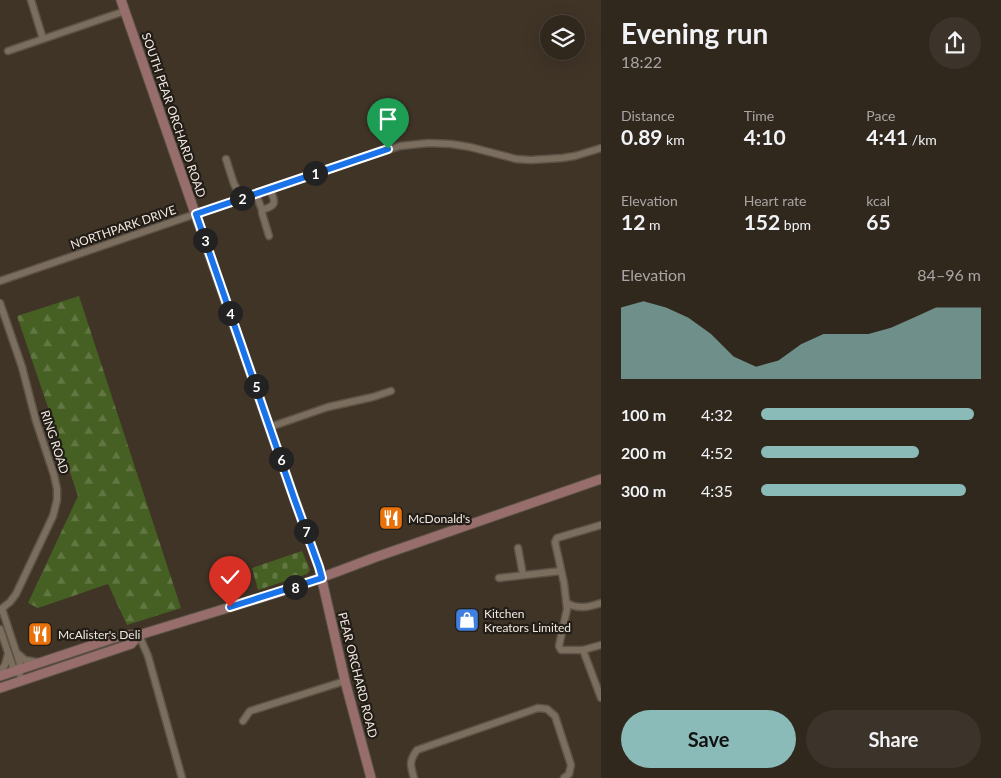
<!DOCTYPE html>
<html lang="en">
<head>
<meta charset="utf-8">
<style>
	body { margin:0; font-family:Lato,sans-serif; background:#3c332a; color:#f1f3f6; height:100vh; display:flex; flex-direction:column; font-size:19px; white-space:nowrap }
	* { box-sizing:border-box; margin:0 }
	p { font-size:16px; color:#a8a5a4 }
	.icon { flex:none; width:28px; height:28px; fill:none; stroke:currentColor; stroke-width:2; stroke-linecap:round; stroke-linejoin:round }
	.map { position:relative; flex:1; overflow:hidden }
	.drawer { display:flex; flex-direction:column; background:#30271d; width:400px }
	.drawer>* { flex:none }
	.buttons { position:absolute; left:540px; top:15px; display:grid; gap:10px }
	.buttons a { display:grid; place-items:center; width:45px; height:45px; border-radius:50%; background:#30271d; box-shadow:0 5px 20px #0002,0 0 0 1px #4b443b; font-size:25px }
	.pin { position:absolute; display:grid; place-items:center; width:42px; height:42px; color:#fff; margin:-51px -21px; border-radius:50% 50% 50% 0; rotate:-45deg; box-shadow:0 0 5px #0007 }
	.pin .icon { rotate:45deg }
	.km { position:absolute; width:25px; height:25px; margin:-12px; border-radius:50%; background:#222; color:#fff; font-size:14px; line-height:25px; text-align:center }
	.round { display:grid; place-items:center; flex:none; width:52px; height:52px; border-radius:26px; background:#3c332a }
	.overview { display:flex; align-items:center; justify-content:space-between; height:85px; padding:0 20px }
	h1 { font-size:28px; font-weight:700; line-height:38px }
	.stats { display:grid; grid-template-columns:repeat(3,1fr); gap:8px; height:85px; padding:5px 20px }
	.stats div { display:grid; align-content:center }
	.stats b { font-size:21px; font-weight:700 }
	.stats small { font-size:14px; font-weight:400 }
	.stats p { font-size:14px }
	.chart { height:140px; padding:10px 20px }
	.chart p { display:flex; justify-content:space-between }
	.chart svg { width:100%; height:90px; margin-top:5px; fill:#8bbbb9; opacity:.7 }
	.cta { display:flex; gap:10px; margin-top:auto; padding:10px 20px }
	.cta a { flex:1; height:58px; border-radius:30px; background:#8bbbb9; color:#111; font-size:20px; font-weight:700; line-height:58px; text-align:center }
	.cta a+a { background:#3c332a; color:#f1f3f6 }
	ul { padding:0 20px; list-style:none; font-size:16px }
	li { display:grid; grid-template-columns:80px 60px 1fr; align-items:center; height:38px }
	li i { height:12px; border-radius:6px; background:#8bbbb9 }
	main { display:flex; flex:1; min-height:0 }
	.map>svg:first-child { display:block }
	.forest { fill:url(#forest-firs) }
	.cemetery { fill:url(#cemetery-stones) }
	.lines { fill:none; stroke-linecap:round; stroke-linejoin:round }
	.street-casing { stroke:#5c5246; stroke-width:9 }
	.secondary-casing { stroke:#5c5246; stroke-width:11 }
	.street { stroke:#7b6e5e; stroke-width:6 }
	.secondary { stroke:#976e6b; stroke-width:9 }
	.route-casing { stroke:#fff; stroke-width:10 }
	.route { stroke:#1a73e8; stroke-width:6 }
	.labels { text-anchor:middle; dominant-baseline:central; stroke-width:4.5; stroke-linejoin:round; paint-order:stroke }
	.street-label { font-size:12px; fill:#f2eae1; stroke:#231d17 }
	.poi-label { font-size:12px; fill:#f2eae1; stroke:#231d17; text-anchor:start }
</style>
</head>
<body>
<main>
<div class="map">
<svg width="601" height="778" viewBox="0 0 601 778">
	<defs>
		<pattern id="forest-firs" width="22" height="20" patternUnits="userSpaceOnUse" patternTransform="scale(1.25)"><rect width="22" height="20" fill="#465f22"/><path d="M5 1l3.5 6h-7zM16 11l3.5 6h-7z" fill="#617642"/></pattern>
		<pattern id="cemetery-stones" width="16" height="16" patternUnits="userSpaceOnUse" patternTransform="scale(1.25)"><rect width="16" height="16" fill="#465f22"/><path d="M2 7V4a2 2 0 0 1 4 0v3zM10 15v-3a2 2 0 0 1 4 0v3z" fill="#617642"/></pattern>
	</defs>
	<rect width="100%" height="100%" fill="#403427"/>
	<path class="forest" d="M79 296 181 608 127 625 108 584 38 608 28 603 78 496 17 316Z"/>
	<path class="cemetery" d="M302 551 310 570 307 574 258 590 252 568Z"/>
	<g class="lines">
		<defs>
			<path id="street" d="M31 0 43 39
				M8 51 125 11
				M226 159 234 184 238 191 241 199
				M256 194 262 210V213L269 236
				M262 210C278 205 275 202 270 189
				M0 281 315 173 400 146 429 143 451 144 470 147 516 159 531 160 562 158 575 156 601 148
				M0 303 22 367 36 421 54 475 57 489V500L53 516 16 594 10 602 0 610
				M270 427 328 407 373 397 391 391
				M601 525 557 538 555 542 564 583 567 609 559 646 561 650H583L601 698
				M518 548 523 575
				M499 578 561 571
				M566 602C576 610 589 607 601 603
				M2 609 20 664 18 670
				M0 629 13 667 18 670 22 680
				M139 635 148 656 182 778
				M583 650 601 645
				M17 653 25 660 37 662
				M0 672 5 665 8 654
				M243 721 250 711 345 681
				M414 778C410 765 409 761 417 750L538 708 547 709 555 716 571 765 569 774 564 778"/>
			<path id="secondary" d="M121 0 294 498 319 567 345 681 371 778
				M0 676 117 637 125 635H139L299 586 376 557 601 479
				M0 688 131 644 139 635"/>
		</defs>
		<use href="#street" class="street-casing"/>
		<use href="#secondary" class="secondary-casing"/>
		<use href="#street" class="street"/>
		<use href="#secondary" class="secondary"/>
	</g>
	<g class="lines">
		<defs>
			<path id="route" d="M230 607 322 578 319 567 294 498 196 214 388 149"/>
		</defs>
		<use href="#route" class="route-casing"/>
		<use href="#route" class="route"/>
	</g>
	<defs>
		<symbol id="restaurant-square" viewBox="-11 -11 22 22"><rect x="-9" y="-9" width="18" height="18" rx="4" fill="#e8710a" stroke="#231d17"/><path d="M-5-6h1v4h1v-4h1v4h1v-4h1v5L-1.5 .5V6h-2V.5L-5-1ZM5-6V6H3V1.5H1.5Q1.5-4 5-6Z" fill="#fff"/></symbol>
		<symbol id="shop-square" viewBox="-11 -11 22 22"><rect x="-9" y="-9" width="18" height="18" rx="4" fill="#3f7fe0" stroke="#231d17"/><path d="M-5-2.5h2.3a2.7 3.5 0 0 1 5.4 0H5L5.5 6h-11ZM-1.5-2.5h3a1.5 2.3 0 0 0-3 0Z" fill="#fff"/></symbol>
	</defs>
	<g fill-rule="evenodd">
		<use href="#restaurant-square" x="377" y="504" width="28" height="28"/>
		<use href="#shop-square" x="453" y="606" width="28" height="28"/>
		<use href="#restaurant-square" x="26" y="620" width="28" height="28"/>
	</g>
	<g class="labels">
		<g class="street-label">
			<text transform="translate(174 115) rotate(71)">SOUTH PEAR ORCHARD ROAD</text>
			<text transform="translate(123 227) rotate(-19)">NORTHPARK DRIVE</text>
			<text transform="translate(55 442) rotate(72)">RING ROAD</text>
			<text transform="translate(358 675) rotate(76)">PEAR ORCHARD ROAD</text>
		</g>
		<g class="poi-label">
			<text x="408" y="518">McDonald's</text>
			<text x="484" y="613">Kitchen<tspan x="484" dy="14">Kreators Limited</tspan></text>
			<text x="58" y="634">McAlister's Deli</text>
		</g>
	</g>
</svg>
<div class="buttons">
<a><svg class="icon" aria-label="layers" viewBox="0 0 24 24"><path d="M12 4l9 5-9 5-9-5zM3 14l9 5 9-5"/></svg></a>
</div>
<div class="pin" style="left:388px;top:149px;background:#1e9e55"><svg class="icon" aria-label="arrive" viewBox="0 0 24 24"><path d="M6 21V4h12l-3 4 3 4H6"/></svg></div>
<div class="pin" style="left:230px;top:607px;background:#d93025"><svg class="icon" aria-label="check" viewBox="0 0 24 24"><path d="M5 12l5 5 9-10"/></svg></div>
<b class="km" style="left:315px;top:173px">1</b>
<b class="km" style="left:242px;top:198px">2</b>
<b class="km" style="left:205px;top:240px">3</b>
<b class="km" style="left:230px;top:313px">4</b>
<b class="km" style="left:256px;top:386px">5</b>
<b class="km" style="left:281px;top:459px">6</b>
<b class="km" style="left:306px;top:531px">7</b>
<b class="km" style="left:295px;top:587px">8</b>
</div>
<section class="drawer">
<div class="overview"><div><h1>Evening run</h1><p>18:22</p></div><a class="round"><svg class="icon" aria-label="share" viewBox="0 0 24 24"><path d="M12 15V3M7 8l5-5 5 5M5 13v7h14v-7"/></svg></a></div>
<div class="stats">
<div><p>Distance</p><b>0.89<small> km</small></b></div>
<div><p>Time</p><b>4:10</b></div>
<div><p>Pace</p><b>4:41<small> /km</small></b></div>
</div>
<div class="stats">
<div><p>Elevation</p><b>12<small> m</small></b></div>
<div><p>Heart rate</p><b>152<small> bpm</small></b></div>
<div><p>kcal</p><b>65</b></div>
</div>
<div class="chart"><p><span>Elevation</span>84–96 m</p>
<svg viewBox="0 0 160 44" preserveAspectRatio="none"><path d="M0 44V9L10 6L20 9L30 14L40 22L50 33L60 38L70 35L80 27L90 22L100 22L110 22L120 19L130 14L140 9L150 9L160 9V44z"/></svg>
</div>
<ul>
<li><b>100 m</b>4:32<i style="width:97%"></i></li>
<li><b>200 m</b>4:52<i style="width:72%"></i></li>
<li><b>300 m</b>4:35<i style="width:93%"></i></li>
</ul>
<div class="cta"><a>Save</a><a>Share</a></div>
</section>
</main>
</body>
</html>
